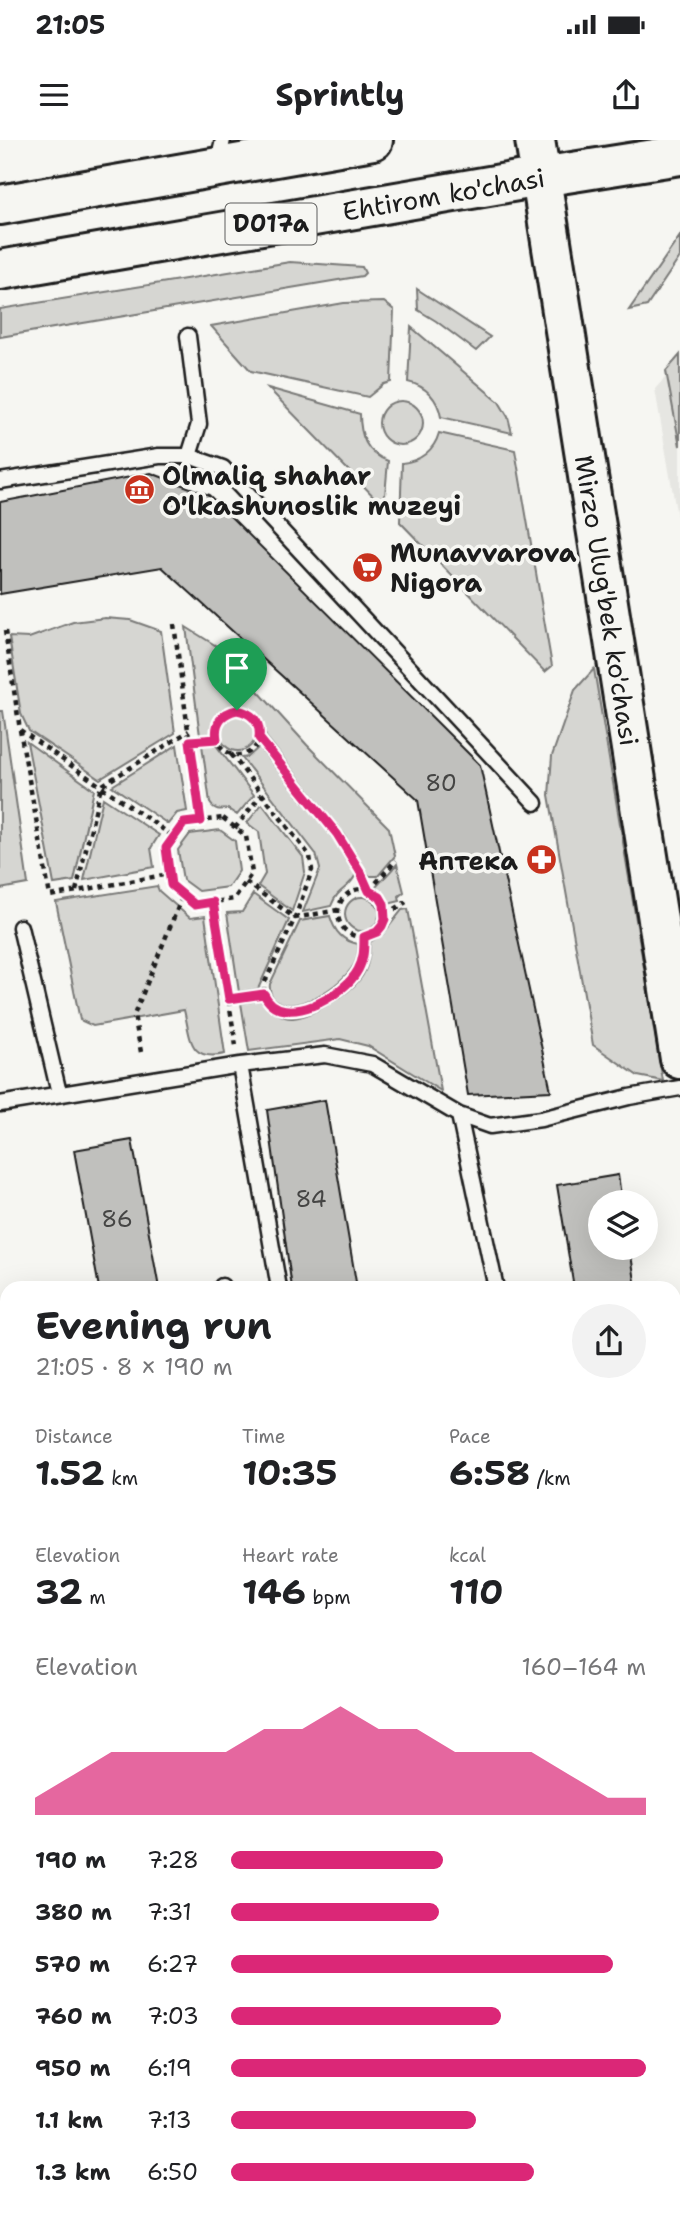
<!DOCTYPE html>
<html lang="en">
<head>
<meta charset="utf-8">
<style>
	body { margin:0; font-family:"Shantell Sans",sans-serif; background:#f2f2f2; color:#202124; height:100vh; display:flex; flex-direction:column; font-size:26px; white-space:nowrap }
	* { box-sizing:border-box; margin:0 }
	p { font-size:23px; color:#757577 }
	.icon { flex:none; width:38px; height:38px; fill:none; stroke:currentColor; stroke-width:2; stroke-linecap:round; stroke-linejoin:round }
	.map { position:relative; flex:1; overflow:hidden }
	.panel { position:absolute; left:0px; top:1141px; width:681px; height:936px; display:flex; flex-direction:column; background:#fff; border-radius:21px 21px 0 0; box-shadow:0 7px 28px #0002 }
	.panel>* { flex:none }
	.tools { position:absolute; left:588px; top:1050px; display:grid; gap:14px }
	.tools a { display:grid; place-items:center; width:70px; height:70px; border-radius:50%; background:#fff; box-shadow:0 7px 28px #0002; font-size:35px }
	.pin { position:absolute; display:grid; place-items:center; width:60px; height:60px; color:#fff; margin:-72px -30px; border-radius:50% 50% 50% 0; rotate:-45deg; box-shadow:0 0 7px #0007 }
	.pin .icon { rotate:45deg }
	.round { display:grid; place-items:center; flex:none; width:74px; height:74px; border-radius:37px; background:#f2f2f2 }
	.head { display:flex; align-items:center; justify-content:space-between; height:119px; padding:0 35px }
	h1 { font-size:38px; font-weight:700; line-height:52px }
	.stats { display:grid; grid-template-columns:repeat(3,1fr); gap:10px; height:119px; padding:7px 35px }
	.stats div { display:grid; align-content:center }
	.stats b { font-size:35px; font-weight:700 }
	.stats small { font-size:19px; font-weight:400 }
	.stats p { font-size:19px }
	.chart { height:196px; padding:14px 35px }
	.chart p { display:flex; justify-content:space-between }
	.chart svg { width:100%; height:126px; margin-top:7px; fill:#db2777; opacity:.7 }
	ul { padding:0 35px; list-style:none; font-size:23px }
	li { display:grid; grid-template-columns:112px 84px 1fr; align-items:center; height:52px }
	li i { height:18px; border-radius:9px; background:#db2777 }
	.status { display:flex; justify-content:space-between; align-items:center; height:49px; padding:0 35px; background:#fff; direction:ltr }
	.status svg { height:19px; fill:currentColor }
	header { display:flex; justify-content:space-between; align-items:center; height:91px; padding:0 35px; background:#fff; font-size:32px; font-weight:700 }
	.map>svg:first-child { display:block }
	.built { fill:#e6e6e2 }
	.green { fill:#d6d6d2; stroke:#797977; stroke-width:2 }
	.building { fill:#c0c0bd; stroke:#1c1c1c; stroke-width:2 }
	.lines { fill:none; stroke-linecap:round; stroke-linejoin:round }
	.service-casing { stroke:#1c1c1c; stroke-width:19 }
	.minor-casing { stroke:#1c1c1c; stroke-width:32 }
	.secondary-casing { stroke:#1c1c1c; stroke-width:44 }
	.primary-casing { stroke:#1c1c1c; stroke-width:44 }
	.path { stroke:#1c1c1c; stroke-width:4.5; stroke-dasharray:5 5; stroke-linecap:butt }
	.service { stroke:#f6f6f2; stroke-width:14 }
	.minor { stroke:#f6f6f2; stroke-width:26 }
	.secondary { stroke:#f6f6f2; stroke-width:38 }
	.primary { stroke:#f6f6f2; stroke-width:38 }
	.route-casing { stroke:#fff; stroke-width:14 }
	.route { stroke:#db2777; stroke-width:9 }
	.labels { text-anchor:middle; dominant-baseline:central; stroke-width:7; stroke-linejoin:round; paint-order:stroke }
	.number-label { font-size:23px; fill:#454544 }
	.shield { fill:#f6f6f2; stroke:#5d5d5c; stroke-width:2 }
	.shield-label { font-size:24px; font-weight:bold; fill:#1c1c1c }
	.street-label { font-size:26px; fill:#1c1c1c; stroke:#f6f6f2 }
	.poi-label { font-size:26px; font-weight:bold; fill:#1c1c1c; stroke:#f6f6f2; text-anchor:start }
</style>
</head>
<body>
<div class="status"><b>21:05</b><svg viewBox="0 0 49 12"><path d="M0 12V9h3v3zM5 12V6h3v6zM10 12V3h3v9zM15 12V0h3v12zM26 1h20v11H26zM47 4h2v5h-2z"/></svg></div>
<header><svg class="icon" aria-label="menu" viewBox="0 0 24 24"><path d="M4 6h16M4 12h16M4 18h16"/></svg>Sprintly<svg class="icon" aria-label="share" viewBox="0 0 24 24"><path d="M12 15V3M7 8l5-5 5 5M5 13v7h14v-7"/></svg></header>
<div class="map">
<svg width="680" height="2077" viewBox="0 0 680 2077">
	<rect width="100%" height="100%" fill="#f6f6f2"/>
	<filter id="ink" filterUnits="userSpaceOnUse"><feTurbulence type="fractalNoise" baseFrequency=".0143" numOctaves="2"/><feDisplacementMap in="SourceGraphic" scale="14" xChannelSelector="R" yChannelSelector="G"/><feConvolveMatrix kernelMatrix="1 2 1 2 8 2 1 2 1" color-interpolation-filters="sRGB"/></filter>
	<g filter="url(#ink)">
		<path class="built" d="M680 221V394L655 249Z"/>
		<path class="green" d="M680 96V117L647 166 629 170Z
			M290 122 362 127 365 133 362 136 0 197V169Z
			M417 149 490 197 476 211 436 181 418 170Z
			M384 162 394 170 391 242 384 244 368 257 251 231 211 186 344 163Z
			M411 187 499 262 508 277 512 293 441 277C438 259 426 246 408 242Z
			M680 215V306L666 231Z
			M268 248 360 274C360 296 366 313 388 321L384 367Z
			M379 283a22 22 0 1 1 44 0a22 22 0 1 1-44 0Z
			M439 293 515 310 552 526 545 532 400 382 402 323C420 321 434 311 439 293Z
			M105 478 130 480 161 491 175 593 100 639 29 591 21 574 9 497 29 498 73 482Z
			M186 487 218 507 307 605 389 688 395 716 378 736H370L365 732 344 694 266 597C265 592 263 585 261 580 246 554 214 568 212 595L200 596Z
			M594 529 663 941 638 936 593 905 549 655 552 616 575 550Z
			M0 571H3L28 744 0 749Z
			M220 593a18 18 0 1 1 36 0a18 18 0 1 1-36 0Z
			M27 602 94 650 74 741 54 744Z
			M215 604 254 655 237 675 228 669C220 670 215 671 210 663L202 605Z
			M177 605 187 671 177 673 168 684 112 646Z
			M259 607 332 696 356 734C349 750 338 747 331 766L303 772 320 729 316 714 242 618 248 617Z
			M103 658 159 695 151 708 154 727 84 740Z
			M262 664 303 717 305 732 292 771 258 746 265 734 259 692 247 683Z
			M220 690 235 701 239 731 228 747 198 751 183 740 178 710 190 694Z
			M397 724 404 752 399 756 400 761 388 764 375 748Z
			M157 746 159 751 190 778 205 776 225 914C188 922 191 898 184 870L93 886 80 880 56 762Z
			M253 754 289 780 258 849 239 852 227 773 242 772Z
			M345 774a17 17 0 1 1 34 0a17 17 0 1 1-34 0Z
			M408 769 441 951 368 906 340 899 249 911 241 863 260 860C269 867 280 879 293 878 313 876 348 855 360 839 368 829 370 815 370 802L383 794 402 770Z
			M330 776C334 791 342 801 358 804 358 809 358 815 356 820 349 841 300 874 279 862 271 858 269 852 270 844L300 781Z"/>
		<path class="building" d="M151 333 209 355 480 625 551 951 468 955 418 660 162 427 0 454V362Z
			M325 960 357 1148H292L267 970Z
			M132 1000 159 1148H99L74 1010Z
			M618 1035 622 1062H600V1108H630L636 1148H574L557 1045Z
			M20 2070H78L79 2077H22Z
			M259 2070H307L308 2077H260Z
			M471 2070H567L575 2077H480Z"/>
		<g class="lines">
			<defs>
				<path id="service" d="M217 26 223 0
					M188 196 199 284 189 316
					M0 341 159 316H189L223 328 535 663
					M20 787 59 953
					M240 925 279 1148
					M0 964 240 925 325 915 372 924 459 975 490 986 541 979 629 957 680 948
					M459 975 496 1148
					M222 1146V1148
					M674 1786 680 1784
					M0 2014 7 2013
					M102 2070 103 2077
					M226 2070 228 2077
					M403 2070 407 2077"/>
				<path id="minor" d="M446 2070 448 2077"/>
				<g id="secondary">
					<path id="s1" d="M535 0 680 919"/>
				</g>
				<g id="primary">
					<path d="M0 65 373 0"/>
					<path id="s2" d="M0 130 541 37 680 15"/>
				</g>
			</defs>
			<use href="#service" class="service-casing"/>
			<use href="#minor" class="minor-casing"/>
			<use href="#secondary" class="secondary-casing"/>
			<use href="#primary" class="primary-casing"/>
			<path class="path" d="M174 484 200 681
				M5 491 20 590 50 756 169 734
				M216 593a22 22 0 1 1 44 0a22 22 0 1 1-44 0Z
				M20 590 174 697
				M259 598C298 646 344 693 369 751L396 720
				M190 601 217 599
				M231 614 310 716 312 730 295 778 264 844C264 856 266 861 276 867 298 881 342 852 356 834 364 823 364 810 364 797
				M223 678 246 696 252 733 234 759 195 765 171 745 166 708 184 683Z
				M235 688 262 654
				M246 742 295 778 338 770
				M338 773a24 24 0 1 1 48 0a24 24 0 1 1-48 0Z
				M76 751 101 646 189 591
				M213 762 236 906
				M385 771 395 769 406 762
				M229 859 264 854
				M141 912 134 875 183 755"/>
			<use href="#service" class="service"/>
			<use href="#minor" class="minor"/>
			<use href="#secondary" class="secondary"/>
			<use href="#primary" class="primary"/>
		</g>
	</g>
	<g class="lines" filter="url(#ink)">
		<defs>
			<path id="route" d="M237 570C253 573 261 582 259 598L337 694 361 733 369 751 380 757 384 764 385 779 382 786 377 792 364 797C364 809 364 819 358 830 345 855 282 892 264 854L229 859 213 762 195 765 171 745 166 708 184 683 201 681 190 601 217 599C214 583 222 573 237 570Z"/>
		</defs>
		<use href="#route" class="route-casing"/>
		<use href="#route" class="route"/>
	</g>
	<defs>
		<symbol id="museum-disc" viewBox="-11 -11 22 22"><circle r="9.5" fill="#c8321e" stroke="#f6f6f2"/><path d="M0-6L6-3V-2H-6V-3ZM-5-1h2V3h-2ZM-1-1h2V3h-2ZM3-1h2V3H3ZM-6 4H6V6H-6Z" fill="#fff"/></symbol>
		<symbol id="supermarket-disc" viewBox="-11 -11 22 22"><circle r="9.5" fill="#c8321e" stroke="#f6f6f2"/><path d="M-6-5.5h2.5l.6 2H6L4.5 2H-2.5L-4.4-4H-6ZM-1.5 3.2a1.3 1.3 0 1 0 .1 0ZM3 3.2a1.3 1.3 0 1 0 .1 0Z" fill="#fff"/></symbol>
		<symbol id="pharmacy-disc" viewBox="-11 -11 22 22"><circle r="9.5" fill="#c8321e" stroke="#f6f6f2"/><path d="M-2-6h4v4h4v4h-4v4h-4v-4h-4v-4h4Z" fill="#fff"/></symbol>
	</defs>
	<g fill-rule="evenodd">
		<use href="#museum-disc" x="122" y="332" width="35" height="35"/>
		<use href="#supermarket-disc" x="350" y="410" width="35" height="35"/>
		<use href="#pharmacy-disc" x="524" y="702" width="35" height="35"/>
	</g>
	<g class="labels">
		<g class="number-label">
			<text x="441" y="643">80</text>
			<text x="311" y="1059">84</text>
			<text x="117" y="1079">86</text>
		</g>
		<rect class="shield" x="225.5" y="63.5" width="91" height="41" rx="5"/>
		<g class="shield-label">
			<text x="271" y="84">D017a</text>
		</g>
		<g class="street-label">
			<text stroke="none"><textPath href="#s2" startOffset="450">Ehtirom ko'chasi</textPath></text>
			<text stroke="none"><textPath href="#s1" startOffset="466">Mirzo Ulug'bek ko'chasi</textPath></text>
		</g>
		<g class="poi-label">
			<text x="162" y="335">Olmaliq shahar<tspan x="162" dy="30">O'lkashunoslik muzeyi</tspan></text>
			<text x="390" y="412">Munavvarova<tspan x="390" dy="30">Nigora</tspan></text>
			<text x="518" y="720" text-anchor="end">Аптека</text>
		</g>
	</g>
</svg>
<div class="tools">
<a><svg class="icon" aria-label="layers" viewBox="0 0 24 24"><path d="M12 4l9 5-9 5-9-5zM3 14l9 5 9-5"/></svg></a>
</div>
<div class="pin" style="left:237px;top:570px;background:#1e9e55"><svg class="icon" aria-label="arrive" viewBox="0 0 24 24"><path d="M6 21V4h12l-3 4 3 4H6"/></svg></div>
<section class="panel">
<div class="head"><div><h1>Evening run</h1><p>21:05 · 8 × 190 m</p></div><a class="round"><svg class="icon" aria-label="share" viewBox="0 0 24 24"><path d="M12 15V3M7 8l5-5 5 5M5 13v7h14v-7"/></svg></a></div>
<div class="stats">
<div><p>Distance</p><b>1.52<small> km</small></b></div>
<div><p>Time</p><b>10:35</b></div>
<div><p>Pace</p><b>6:58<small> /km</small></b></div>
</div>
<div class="stats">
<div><p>Elevation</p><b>32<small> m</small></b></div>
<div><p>Heart rate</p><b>146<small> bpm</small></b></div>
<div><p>kcal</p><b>110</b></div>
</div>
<div class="chart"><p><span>Elevation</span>160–164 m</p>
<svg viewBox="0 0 160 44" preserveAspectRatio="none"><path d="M0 44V38L10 30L20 22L30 22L40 22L50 22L60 14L70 14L80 6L90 14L100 14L110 22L120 22L130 22L140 30L150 38L160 38V44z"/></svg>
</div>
<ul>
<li><b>190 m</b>7:28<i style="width:51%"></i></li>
<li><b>380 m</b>7:31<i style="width:50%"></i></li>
<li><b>570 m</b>6:27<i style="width:92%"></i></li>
<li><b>760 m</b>7:03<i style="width:65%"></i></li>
<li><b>950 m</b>6:19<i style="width:100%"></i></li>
<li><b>1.1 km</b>7:13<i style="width:59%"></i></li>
<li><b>1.3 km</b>6:50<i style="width:73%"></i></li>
</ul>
</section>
</div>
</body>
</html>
